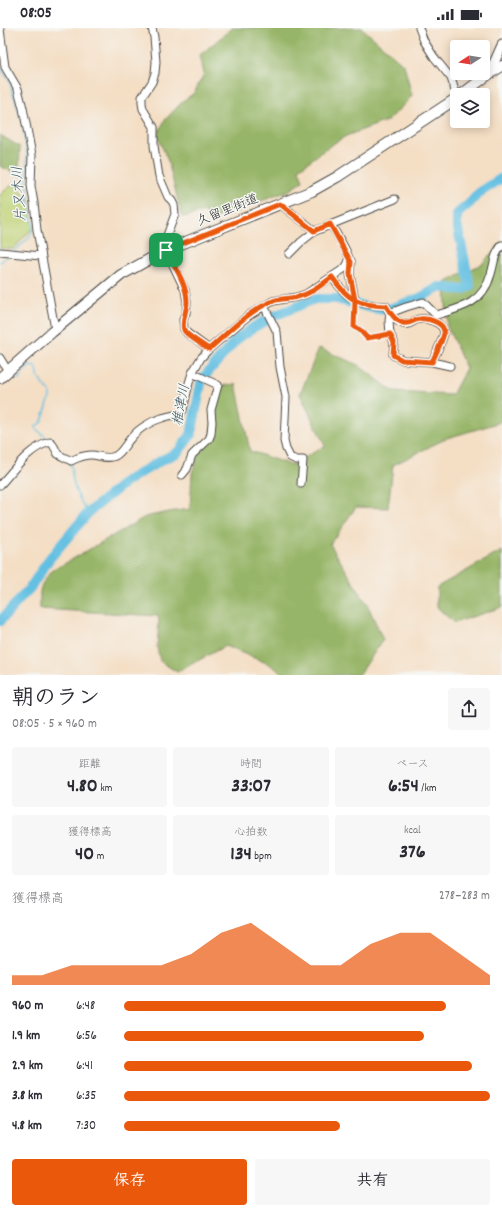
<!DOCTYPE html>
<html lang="ja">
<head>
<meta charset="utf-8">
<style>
	body { margin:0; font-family:Dekko,"Klee One",sans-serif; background:#f7f7f7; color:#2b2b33; height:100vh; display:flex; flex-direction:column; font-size:15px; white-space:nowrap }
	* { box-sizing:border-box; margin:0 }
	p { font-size:13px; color:#7c7c81 }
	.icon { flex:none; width:22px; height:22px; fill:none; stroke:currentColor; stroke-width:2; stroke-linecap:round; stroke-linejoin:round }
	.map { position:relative; height:647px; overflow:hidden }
	.drawer { display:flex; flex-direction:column; background:#fff; flex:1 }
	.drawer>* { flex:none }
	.needle { width:26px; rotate:258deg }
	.fabs { position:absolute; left:450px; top:12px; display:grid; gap:8px }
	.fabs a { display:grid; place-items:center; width:40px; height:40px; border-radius:4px; background:#fff; box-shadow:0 2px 10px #0003; font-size:20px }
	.pin { position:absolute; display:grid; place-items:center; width:34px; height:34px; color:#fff; margin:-17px; border-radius:8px; box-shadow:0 2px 6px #0006 }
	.round { display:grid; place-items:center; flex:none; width:42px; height:42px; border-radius:4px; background:#f7f7f7 }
	.summary { display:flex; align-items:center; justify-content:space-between; height:68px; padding:0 12px }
	h1 { font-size:22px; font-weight:700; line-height:30px }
	.metrics { display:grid; grid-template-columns:repeat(3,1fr); gap:6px; height:68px; padding:4px 12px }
	.metrics div { display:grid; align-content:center; border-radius:4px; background:#f7f7f7; text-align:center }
	.metrics b { font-size:20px; font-weight:700 }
	.metrics small { font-size:11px; font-weight:400 }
	.metrics p { font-size:11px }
	.chart { height:112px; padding:8px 12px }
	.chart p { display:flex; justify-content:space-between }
	.chart svg { width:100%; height:72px; margin-top:4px; fill:#ea580c; opacity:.7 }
	.button { display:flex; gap:8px; margin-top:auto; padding:8px 12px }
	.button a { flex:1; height:46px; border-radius:4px; background:#ea580c; color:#fff; font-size:16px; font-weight:700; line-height:46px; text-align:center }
	.button a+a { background:#f7f7f7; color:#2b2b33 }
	ul { padding:0 12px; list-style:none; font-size:13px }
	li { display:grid; grid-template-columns:64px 48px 1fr; align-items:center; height:30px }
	li i { height:10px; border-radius:5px; background:#ea580c }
	.status { display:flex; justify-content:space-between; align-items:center; height:28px; padding:0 20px; background:#fff; direction:ltr }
	.status svg { height:11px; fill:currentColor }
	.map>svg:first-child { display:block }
	.green { fill:#bfd377; stroke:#757f51 }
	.forest { fill:#97b568; stroke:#61704a }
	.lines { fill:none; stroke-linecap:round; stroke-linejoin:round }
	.stream { stroke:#64c0e2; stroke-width:1.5 }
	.river { stroke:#64c0e2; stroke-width:10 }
	.lane-casing { stroke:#494642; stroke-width:5.5 }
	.street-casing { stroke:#494642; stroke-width:9 }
	.secondary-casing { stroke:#494642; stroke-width:11 }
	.primary-casing { stroke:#494642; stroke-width:12 }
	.lane { stroke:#fff; stroke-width:3.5 }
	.street { stroke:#fff; stroke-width:7 }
	.secondary { stroke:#fff; stroke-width:9 }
	.primary { stroke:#fff; stroke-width:10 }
	.route-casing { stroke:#fff; stroke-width:8 }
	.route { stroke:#ea580c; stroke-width:5 }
	.labels { text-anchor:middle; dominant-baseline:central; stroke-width:3; stroke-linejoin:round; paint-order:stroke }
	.street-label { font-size:13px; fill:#2b2b2b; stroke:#f6f6f2 }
	.water-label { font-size:14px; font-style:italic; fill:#3c5862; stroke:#f6f6f2 }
</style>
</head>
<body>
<div class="status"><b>08:05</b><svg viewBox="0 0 49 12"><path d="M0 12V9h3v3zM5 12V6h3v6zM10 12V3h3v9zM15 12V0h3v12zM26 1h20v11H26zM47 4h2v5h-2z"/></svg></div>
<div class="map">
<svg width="502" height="647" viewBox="0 0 502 647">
	<rect width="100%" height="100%" fill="#f6f6f2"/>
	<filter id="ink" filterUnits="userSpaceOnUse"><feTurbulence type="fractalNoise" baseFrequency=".025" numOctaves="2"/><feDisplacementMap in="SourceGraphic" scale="8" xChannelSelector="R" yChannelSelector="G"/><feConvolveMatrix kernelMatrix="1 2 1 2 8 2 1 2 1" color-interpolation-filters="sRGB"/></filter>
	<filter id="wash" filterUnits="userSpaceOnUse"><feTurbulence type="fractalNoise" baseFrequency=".012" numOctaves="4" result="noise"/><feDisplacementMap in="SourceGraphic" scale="16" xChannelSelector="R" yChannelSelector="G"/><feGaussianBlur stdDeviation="0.9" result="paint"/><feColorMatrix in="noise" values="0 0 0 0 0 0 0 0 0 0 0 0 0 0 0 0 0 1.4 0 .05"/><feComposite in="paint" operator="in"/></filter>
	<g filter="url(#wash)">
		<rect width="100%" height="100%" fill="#f4dec4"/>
		<path class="green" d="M14 155 29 173 33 200 13 221 0 220V167Z"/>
		<path class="forest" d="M232 0H362L404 37 412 68 389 92 346 108 331 117 299 141 303 153 288 163 216 190 205 184 182 189 168 133 157 107 165 92 183 73 194 65 204 46 200 27Z
			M0 107 20 119 19 147 0 138Z
			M502 213V392L498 395 447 410 393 437 388 480 356 479 330 516 369 580 383 612 359 647H285L269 636 225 618 177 644 160 633 157 619 159 593 158 588 40 581C40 560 38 559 52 543L145 489 168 484 190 481 192 445 199 424 211 413 213 379 221 358 236 356 250 423 291 437 325 418 300 366 319 320 358 337 394 364 452 367 466 340 447 298 445 255 483 235Z
			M502 523V579L454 595 437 579V559Z"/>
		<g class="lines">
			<path class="stream" d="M0 38 9 53 22 93 27 126V156L33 200 30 209 14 223
				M0 234 8 228
				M14 350 20 351 23 344 30 338 35 339 37 341 38 348 41 354 50 364V369L42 393 35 400 48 411
				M69 436 71 437C73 460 76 466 88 485"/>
			<path class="river" d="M0 593 30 560 50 530 88 485 127 453 162 432 178 424 191 407 202 351 236 312 254 299 274 288 315 271H336L371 280 386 282 420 270 439 259 463 262 470 258 457 196V186L470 175 479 165 502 150"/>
		</g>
	</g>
	<g filter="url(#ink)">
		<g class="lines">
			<defs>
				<path id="lane" d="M355 272 354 299 360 302 367 310 390 306"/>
				<path id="street" d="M152 0 154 9 156 34 155 45 152 54 142 69V75L143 81 154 99V118L159 148 168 169 172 173 174 177 175 186 166 210V222L185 262 187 274 186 285 183 292 184 301 187 305 209 321
					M419 0 424 13 434 29 451 50 457 69
					M0 1 5 39 18 61 23 80 32 127 31 158 34 175 37 202 55 301
					M280 176 315 203
					M0 224 41 228
					M289 226 301 214 315 203 395 171
					M351 233 350 246 355 272
					M332 249C349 273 357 277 386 278 390 286 399 299 409 296 413 294 416 291 420 291 426 290 430 292 435 294 440 296 444 300 444 305 443 312 435 327 432 334
					M264 278 277 304 280 339 286 369 284 413 286 421 290 429 296 432H303L301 456
					M0 330 8 343
					M450 338 432 334 403 332 393 327 394 314 390 306 389 293 390 285 406 279 423 274 436 287C462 280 483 275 491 246 495 233 493 229 502 217
					M182 447 187 441 192 427 209 411 211 406 212 394 211 382 218 357 192 345
					M0 457C15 441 28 420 50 414 55 417 55 422 58 426 62 429 67 430 71 433 77 430 84 427 91 427 99 427 107 432 115 428 122 425 126 415 131 410 138 401 151 393 162 390 167 388 174 387 180 386L183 382 189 355 192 345 201 330 209 321 249 287 273 273 297 269 306 266 345 240C347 237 349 234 349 231 348 223 335 204 331 197"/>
				<path id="secondary" d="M489 46 502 17"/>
				<path id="primary" d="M461 67 489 46 502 38
					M0 350 52 304 121 247 166 222 312 163 337 149 457 70"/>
			</defs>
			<use href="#lane" class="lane-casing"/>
			<use href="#street" class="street-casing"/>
			<use href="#secondary" class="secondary-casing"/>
			<use href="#primary" class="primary-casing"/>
			<use href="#lane" class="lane"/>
			<use href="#street" class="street"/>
			<use href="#secondary" class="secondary"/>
			<use href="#primary" class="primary"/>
		</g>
	</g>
	<g class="lines" filter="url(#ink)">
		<defs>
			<path id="route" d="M166 222C174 238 187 256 187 274 187 283 181 293 184 302 186 307 203 317 209 321 229 304 248 283 273 273 281 270 290 271 297 269 311 266 321 257 332 249 349 273 358 277 386 278 390 285 395 293 403 295 410 297 414 291 420 291 429 290 445 295 444 305 443 312 435 327 432 334L402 332 393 327 394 314 390 306 367 310 360 302 354 299 355 272 350 246 351 234 330 196 314 203 280 176 166 222"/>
		</defs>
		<use href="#route" class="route-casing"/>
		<use href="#route" class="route"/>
	</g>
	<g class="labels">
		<g class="street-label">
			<text transform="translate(228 183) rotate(-22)">久留里街道</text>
		</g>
		<g class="water-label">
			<text transform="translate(20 166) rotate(-94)">片又木川</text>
			<text transform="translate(182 377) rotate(-79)">椎津川</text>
		</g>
	</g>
</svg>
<div class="fabs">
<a><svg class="needle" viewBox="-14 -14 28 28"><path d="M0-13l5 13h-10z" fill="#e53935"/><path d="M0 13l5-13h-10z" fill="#7c7c81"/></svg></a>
<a><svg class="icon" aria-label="layers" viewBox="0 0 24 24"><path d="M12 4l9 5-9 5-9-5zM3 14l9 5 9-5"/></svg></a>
</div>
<div class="pin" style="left:166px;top:222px;background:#1e9e55"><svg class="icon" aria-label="arrive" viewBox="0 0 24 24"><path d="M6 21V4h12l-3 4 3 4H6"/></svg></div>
</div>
<section class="drawer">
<div class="summary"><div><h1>朝のラン</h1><p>08:05 · 5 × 960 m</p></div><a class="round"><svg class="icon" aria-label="share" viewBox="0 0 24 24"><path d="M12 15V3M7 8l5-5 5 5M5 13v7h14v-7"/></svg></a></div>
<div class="metrics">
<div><p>距離</p><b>4.80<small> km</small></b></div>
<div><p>時間</p><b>33:07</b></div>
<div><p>ペース</p><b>6:54<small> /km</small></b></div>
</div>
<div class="metrics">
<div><p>獲得標高</p><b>40<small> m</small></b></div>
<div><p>心拍数</p><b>134<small> bpm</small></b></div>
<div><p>kcal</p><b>376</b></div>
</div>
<div class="chart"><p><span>獲得標高</span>278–283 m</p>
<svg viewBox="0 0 160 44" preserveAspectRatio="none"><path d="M0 44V38L10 38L20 32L30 32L40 32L50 32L60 25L70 12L80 6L90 19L100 32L110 32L120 19L130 12L140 12L150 25L160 38V44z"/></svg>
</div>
<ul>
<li><b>960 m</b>6:48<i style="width:88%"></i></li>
<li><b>1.9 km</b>6:56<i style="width:82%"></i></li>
<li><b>2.9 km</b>6:41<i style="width:95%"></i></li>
<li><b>3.8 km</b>6:35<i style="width:100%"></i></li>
<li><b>4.8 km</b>7:30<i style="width:59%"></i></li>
</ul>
<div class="button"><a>保存</a><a>共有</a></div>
</section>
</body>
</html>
